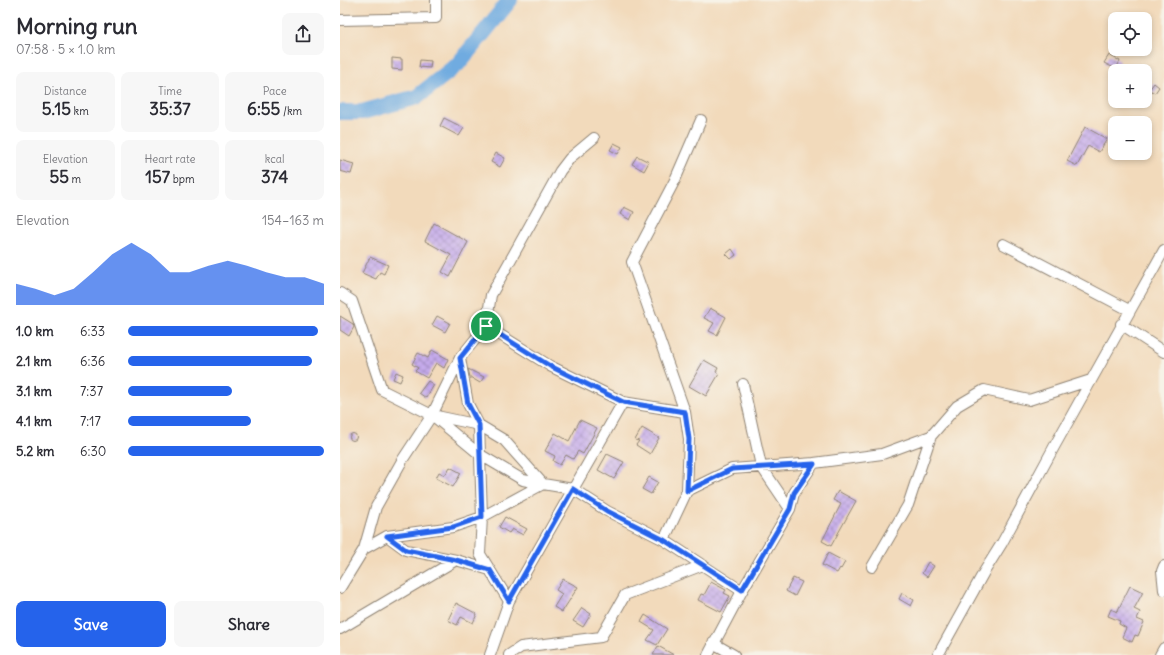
<!DOCTYPE html>
<html lang="en">
<head>
<meta charset="utf-8">
<style>
	body { margin:0; font-family:Delius,sans-serif; background:#f7f7f7; color:#2b2b33; height:100vh; display:flex; flex-direction:column; font-size:15px; white-space:nowrap }
	* { box-sizing:border-box; margin:0 }
	p { font-size:13px; color:#7c7c81 }
	.icon { flex:none; width:22px; height:22px; fill:none; stroke:currentColor; stroke-width:2; stroke-linecap:round; stroke-linejoin:round }
	.map { position:relative; flex:1; overflow:hidden }
	.details { display:flex; flex-direction:column; background:#fff; width:340px }
	.details>* { flex:none }
	.tools { position:absolute; left:768px; top:12px; display:grid; gap:8px }
	.tools a { display:grid; place-items:center; width:44px; height:44px; border-radius:8px; background:#fff; box-shadow:0 2px 6px #0003; font-size:20px }
	.pin { position:absolute; display:grid; place-items:center; width:34px; height:34px; color:#fff; margin:-17px; border:2px solid #fff; border-radius:50%; box-shadow:0 1px 4px #0007 }
	.round { display:grid; place-items:center; flex:none; width:42px; height:42px; border-radius:8px; background:#f7f7f7 }
	.overview { display:flex; align-items:center; justify-content:space-between; height:68px; padding:0 16px }
	h1 { font-size:22px; font-weight:700; line-height:30px }
	.stats { display:grid; grid-template-columns:repeat(3,1fr); gap:6px; height:68px; padding:4px 16px }
	.stats div { display:grid; align-content:center; border-radius:8px; background:#f7f7f7; text-align:center }
	.stats b { font-size:17px; font-weight:700 }
	.stats small { font-size:11px; font-weight:400 }
	.stats p { font-size:11px }
	.chart { height:112px; padding:8px 16px }
	.chart p { display:flex; justify-content:space-between }
	.chart svg { width:100%; height:72px; margin-top:4px; fill:#2563eb; opacity:.7 }
	.action { display:flex; gap:8px; margin-top:auto; padding:8px 16px }
	.action a { flex:1; height:46px; border-radius:8px; background:#2563eb; color:#fff; font-size:16px; font-weight:700; line-height:46px; text-align:center }
	.action a+a { background:#f7f7f7; color:#2b2b33 }
	ul { padding:0 16px; list-style:none; font-size:13px }
	li { display:grid; grid-template-columns:64px 48px 1fr; align-items:center; height:30px }
	li i { height:10px; border-radius:5px; background:#2563eb }
	main { display:flex; flex:1; min-height:0 }
	.map>svg:first-child { display:block }
	.lines { fill:none; stroke-linecap:round; stroke-linejoin:round }
	.river { stroke:#6fabe0; stroke-width:16 }
	.building { fill:url(#building-cross-hatch) }
	.minor-casing { stroke:#8e8273; stroke-width:12 }
	.minor { stroke:#fff; stroke-width:10 }
	.route-casing { stroke:#fff; stroke-width:8 }
	.route { stroke:#2563eb; stroke-width:5 }
</style>
</head>
<body>
<main>
<section class="details">
<div class="overview"><div><h1>Morning run</h1><p>07:58 · 5 × 1.0 km</p></div><a class="round"><svg class="icon" aria-label="share" viewBox="0 0 24 24"><path d="M12 15V3M7 8l5-5 5 5M5 13v7h14v-7"/></svg></a></div>
<div class="stats">
<div><p>Distance</p><b>5.15<small> km</small></b></div>
<div><p>Time</p><b>35:37</b></div>
<div><p>Pace</p><b>6:55<small> /km</small></b></div>
</div>
<div class="stats">
<div><p>Elevation</p><b>55<small> m</small></b></div>
<div><p>Heart rate</p><b>157<small> bpm</small></b></div>
<div><p>kcal</p><b>374</b></div>
</div>
<div class="chart"><p><span>Elevation</span>154–163 m</p>
<svg viewBox="0 0 160 44" preserveAspectRatio="none"><path d="M0 44V31L10 34L20 38L30 34L40 24L50 13L60 6L70 13L80 24L90 24L100 20L110 17L120 20L130 24L140 27L150 27L160 31V44z"/></svg>
</div>
<ul>
<li><b>1.0 km</b>6:33<i style="width:97%"></i></li>
<li><b>2.1 km</b>6:36<i style="width:94%"></i></li>
<li><b>3.1 km</b>7:37<i style="width:53%"></i></li>
<li><b>4.1 km</b>7:17<i style="width:63%"></i></li>
<li><b>5.2 km</b>6:30<i style="width:100%"></i></li>
</ul>
<div class="action"><a>Save</a><a>Share</a></div>
</section>
<div class="map">
<svg width="824" height="655" viewBox="0 0 824 655">
	<defs>
		<pattern id="building-cross-hatch" width="8" height="8" patternUnits="userSpaceOnUse"><rect width="8" height="8" fill="#c5aaeb"/><path d="M0 0l8 8M0 8l8-8" fill="none" stroke="#a08bbf"/></pattern>
	</defs>
	<rect width="100%" height="100%" fill="#f7f3e8"/>
	<filter id="ink" filterUnits="userSpaceOnUse"><feTurbulence type="fractalNoise" baseFrequency=".025" numOctaves="2"/><feDisplacementMap in="SourceGraphic" scale="8" xChannelSelector="R" yChannelSelector="G"/><feConvolveMatrix kernelMatrix="1 2 1 2 8 2 1 2 1" color-interpolation-filters="sRGB"/></filter>
	<filter id="wash" filterUnits="userSpaceOnUse"><feTurbulence type="fractalNoise" baseFrequency=".012" numOctaves="4" result="noise"/><feDisplacementMap in="SourceGraphic" scale="16" xChannelSelector="R" yChannelSelector="G"/><feGaussianBlur stdDeviation="0.9" result="paint"/><feColorMatrix in="noise" values="0 0 0 0 0 0 0 0 0 0 0 0 0 0 0 0 0 1.4 0 .05"/><feComposite in="paint" operator="in"/></filter>
	<g filter="url(#wash)">
		<rect width="100%" height="100%" fill="#f2dabb"/>
		<g class="lines">
			<path class="river" d="M0 112H22L77 97 118 64 146 30 170 0"/>
		</g>
		<g id="blocks">
			<path class="building" d="M769 55 780 61 776 69 764 63Z
				M52 58 62 59V70L52 69Z
				M80 60 91 61 90 68 79 67Z
				M814 83 819 87 815 93 809 90Z
				M104 118 124 128 119 136 100 126Z
				M745 127 767 139 759 152 748 146 737 166 727 161Z
				M274 143 282 147 278 154 270 150Z
				M156 153 165 158 160 167 151 162Z
				M297 156 309 162 304 171 292 164Z
				M0 160 14 164 11 174 0 171Z
				M284 207 294 212 290 220 280 214Z
				M94 223 128 242 110 277 102 272 111 255 85 241Z
				M392 249 396 255 391 259 386 254Z
				M30 257 48 265 44 274 40 272 36 279 22 273Z
				M370 308 386 317 377 335 369 331 374 323 364 318Z
				M0 316 13 324 14 327 9 336 0 330Z
				M97 316 110 323 105 332 92 325Z
				M92 350 108 359 104 368 96 363 87 378 75 371 78 368 72 364 78 353 88 358Z
				M364 360 378 368 376 372 379 374 366 396 349 386Z
				M128 369 144 377 140 383 130 377Z
				M56 372 63 375 60 382 53 379Z
				M88 381 94 385 86 398 79 393Z
				M240 420 257 428 243 454 238 451 233 459 226 455 220 465 213 461 215 456 205 451 215 433 229 441Z
				M302 428 319 438 310 454 296 445 299 441 295 440Z
				M9.5 437a3.5 3.5 0 1 1 7 0a3.5 3.5 0 1 1-7 0Z
				M267 454 284 462 274 479 258 470Z
				M110 467 121 473 113 487 96 478 99 472 105 475Z
				M309 477 318 482 311 494 302 489Z
				M498 491 516 501 491 546 482 541 501 504 493 500Z
				M165 517 187 529 183 535 172 529 169 533 159 527Z
				M488 553 505 562 501 569 500 568 497 573 482 565Z
				M588 562 594 566 587 577 582 573Z
				M453 578 462 582 455 596 446 591Z
				M223 579 238 587 222 612 214 607 222 594 216 590Z
				M371 582 386 590 384 593 390 596 381 612 358 600 361 594 364 595Z
				M790 586 803 592 794 609 800 612 797 619 804 622 798 636 795 635 792 642 782 637 786 628 779 624 780 621 768 616 771 609 777 612Z
				M562 593 574 600 571 606 559 599Z
				M116 603 137 614 133 623 121 617 117 625 108 620Z
				M242 608 251 614 243 627 233 621Z
				M305 615 327 629 317 645 307 640 314 630 301 622Z
				M318 646 334 655H313Z"/>
		</g>
	</g>
	<g filter="url(#ink)">
		<use href="#blocks" fill-opacity="0" stroke="#8e8273" stroke-width="1"/>
		<g class="lines">
			<defs>
				<path id="minor" d="M0 20 96 18V0
					M663 244 789 310
					M0 293 12 301 42 390 92 415 139 425 164 440 203 484 233 489 267 511 324 540 402 591
					M781 324 824 352
					M146 326 210 366 283 402 345 412
					M120 358 128 404 139 425 142 517 140 554 169 601
					M92 415 120 358 146 326 151 295 220 171 230 158 254 138
					M347 491 349 439 345 412 292 262 335 180 361 120
					M450 509 454 493 474 463 542 454 591 436 617 406 644 390 689 400 751 380
					M47 536 66 550 116 560 150 570
					M324 540 347 491 392 469 474 463
					M24 549 47 536 113 527 142 517 203 484
					M824 566 822 571 824 590
					M532 567 568 505 591 436
					M0 588 24 549 36 507 63 459 92 415 139 454 183 480 203 484
					M0 629 116 560
					M373 643 394 655
					M150 655 169 601 283 402
					M169 655 181 647 261 637 285 595 363 565
					M368 655 402 591 450 509 421 466 403 384
					M598 655 644 572 662 543 714 447 824 250
					M820 655 824 648"/>
			</defs>
			<use href="#minor" class="minor-casing"/>
			<use href="#minor" class="minor"/>
		</g>
	</g>
	<g class="lines" filter="url(#ink)">
		<defs>
			<path id="route" d="M146 326 210 366 283 402 345 412 349 439 347 491 392 469 474 464 454 493 450 509 402 590 324 540 267 511 233 489 169 601 150 570 116 560 66 550 47 536 113 527 142 517 139 425 128 404 120 358Z"/>
		</defs>
		<use href="#route" class="route-casing"/>
		<use href="#route" class="route"/>
	</g>
</svg>
<div class="tools">
<a><svg class="icon" aria-label="locate" viewBox="0 0 24 24"><circle cx="12" cy="12" r="6"/><path d="M12 2v4M12 18v4M2 12h4M18 12h4"/></svg></a>
<a>+</a>
<a>−</a>
</div>
<div class="pin" style="left:146px;top:326px;background:#1e9e55"><svg class="icon" aria-label="arrive" viewBox="0 0 24 24"><path d="M6 21V4h12l-3 4 3 4H6"/></svg></div>
</div>
</main>
</body>
</html>
